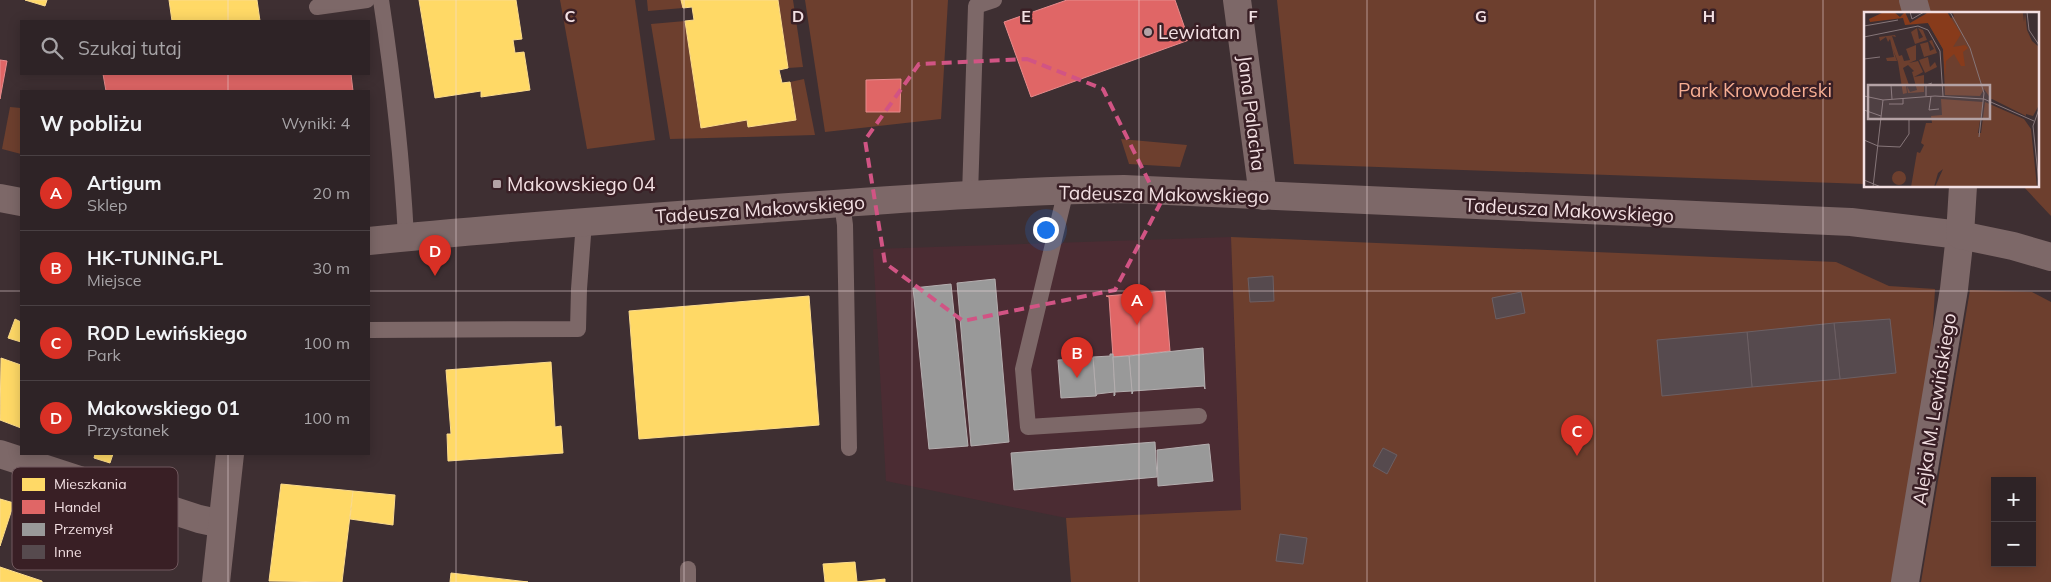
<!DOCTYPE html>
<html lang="pl">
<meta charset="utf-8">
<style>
:root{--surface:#2e2326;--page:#3a2f32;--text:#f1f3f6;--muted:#a7a4a7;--line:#494043;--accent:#d93025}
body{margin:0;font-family:Mulish,sans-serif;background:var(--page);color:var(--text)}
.controls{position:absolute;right:15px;bottom:15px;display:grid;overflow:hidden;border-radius:0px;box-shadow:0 2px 12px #0003}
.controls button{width:45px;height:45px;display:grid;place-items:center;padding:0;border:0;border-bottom:1px solid var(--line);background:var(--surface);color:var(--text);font:25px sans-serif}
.you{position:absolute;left:1045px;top:229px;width:18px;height:18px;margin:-12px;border:4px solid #fff;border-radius:50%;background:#1a73e8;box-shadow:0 0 0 8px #1a73e833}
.badge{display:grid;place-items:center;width:32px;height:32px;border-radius:50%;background:var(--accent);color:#fff;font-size:16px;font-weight:700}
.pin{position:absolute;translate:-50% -41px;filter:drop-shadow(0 1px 2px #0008)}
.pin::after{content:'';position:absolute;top:26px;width:18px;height:15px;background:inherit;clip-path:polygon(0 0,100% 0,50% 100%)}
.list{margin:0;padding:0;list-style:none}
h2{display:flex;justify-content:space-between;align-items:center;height:65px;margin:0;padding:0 20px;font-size:21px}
h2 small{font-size:16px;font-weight:400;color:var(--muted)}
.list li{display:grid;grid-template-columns:32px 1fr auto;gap:15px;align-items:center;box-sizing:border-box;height:75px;padding:0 20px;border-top:1px solid var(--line)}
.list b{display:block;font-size:19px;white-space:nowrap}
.list p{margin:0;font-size:16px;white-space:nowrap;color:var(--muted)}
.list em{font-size:16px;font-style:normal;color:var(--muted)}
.icon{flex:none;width:28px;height:28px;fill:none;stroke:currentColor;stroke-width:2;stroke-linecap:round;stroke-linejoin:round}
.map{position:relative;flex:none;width:2051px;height:582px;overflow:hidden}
.search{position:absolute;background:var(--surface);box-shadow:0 2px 12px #0003;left:20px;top:20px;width:350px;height:55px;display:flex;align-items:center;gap:12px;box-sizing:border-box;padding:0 18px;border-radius:0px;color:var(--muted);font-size:19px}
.panel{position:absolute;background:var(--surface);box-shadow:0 2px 12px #0003;left:20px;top:90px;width:350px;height:365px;border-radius:0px}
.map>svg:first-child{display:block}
.built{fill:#4b2c33}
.green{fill:#6d3f2e;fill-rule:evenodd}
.homes{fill:#ffd966;stroke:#fbdb8c}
.shops{fill:#e06666;stroke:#e68b8c}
.industry{fill:#999;stroke:#b4aeaf}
.building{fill:#564a4e;stroke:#6c5f63}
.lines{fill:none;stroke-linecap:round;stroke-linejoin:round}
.service{stroke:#7d6868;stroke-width:16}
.minor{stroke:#7d6868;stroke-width:28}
.tertiary{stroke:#7d6868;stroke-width:28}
.marked{fill:none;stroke:#d15484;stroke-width:4;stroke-dasharray:10 6;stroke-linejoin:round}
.grid{fill:none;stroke:#f3e0e3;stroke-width:1;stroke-opacity:0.55}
.poi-dot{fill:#b4a2a5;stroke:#391f25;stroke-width:2}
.labels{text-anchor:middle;stroke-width:5;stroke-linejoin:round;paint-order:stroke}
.poi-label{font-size:19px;fill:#f3e0e3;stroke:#391f25;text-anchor:start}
.park-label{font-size:19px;fill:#f6ad92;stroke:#391f25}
.street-label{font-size:19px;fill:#f3e0e3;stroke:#391f25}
.inset-road{fill:none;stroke:#867679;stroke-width:1}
.view{fill:#b4a2a5;fill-opacity:0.15;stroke:#b4a2a5;stroke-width:2.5}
.inset-edge{fill:none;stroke:#f3e0e3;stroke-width:2.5}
.key{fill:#391f25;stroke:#71595e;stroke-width:1}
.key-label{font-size:14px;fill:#f3e0e3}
.grid-label{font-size:16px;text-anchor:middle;font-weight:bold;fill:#f3e0e3;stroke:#391f25;stroke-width:5;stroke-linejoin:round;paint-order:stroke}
</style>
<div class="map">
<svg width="2051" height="582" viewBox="0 0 2051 582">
<rect width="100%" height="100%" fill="#3e2f32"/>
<polygon class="built" points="1231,237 1241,510 1066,518 886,481 873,249"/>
<g class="green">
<polygon points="560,0 635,0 655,140 587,149"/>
<polygon points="647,0 681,0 683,8 648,11"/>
<polygon points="778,0 793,0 803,67 788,68"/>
<polygon points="805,0 948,0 941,119 825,132"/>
<polygon points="1277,0 2051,0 2051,216 2023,186 2037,186 2037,14 1865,14 1865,184 1294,164"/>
<polygon points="685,21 701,127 747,120 748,127 796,120 790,82 804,79 815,135 670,139 651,24"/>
<polygon points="10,107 21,108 21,154 2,149"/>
<polygon points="1121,139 1187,145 1180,167 1129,164"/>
<polygon points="1231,237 1836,262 1889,286 1935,289 1932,343 1894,582 1071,582 1066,518 1241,510"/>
<path d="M1970,290l62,2 19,10v280h-130zM1995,481h37v82h-37z"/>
</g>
<g class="homes">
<polygon points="25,0 47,0 45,6"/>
<polygon points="169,0 257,0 260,21 172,21"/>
<polygon points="419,0 516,0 522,39 513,40 515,53 524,52 530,90 481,97 481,91 435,98"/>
<polygon points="681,0 778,0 788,68 779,70 782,83 790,82 796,120 748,127 747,120 701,128 685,21 694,20 692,7 683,8"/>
<polygon points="809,296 819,425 639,439 629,311"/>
<polygon points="15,319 21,322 21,342 8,338"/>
<polygon points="1,358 21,365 21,428 0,420"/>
<polygon points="551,362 555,427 561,426 563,453 448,461 447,434 451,434 446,370"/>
<polygon points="95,454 113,454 110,463 94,458"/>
<polygon points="281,484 353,491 342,582 269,581"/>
<polygon points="353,491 395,495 393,525 350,519"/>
<polygon points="0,499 14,503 0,546"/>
<polygon points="855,562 857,582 885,579 885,582 825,582 823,564"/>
<polygon points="0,567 42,581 42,582 0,582"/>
<polygon points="451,573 528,582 450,582"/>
</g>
<g class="shops">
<polygon points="1067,0 1175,0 1189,40 1031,97 1004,22"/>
<polygon points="0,60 7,61 0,99"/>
<polygon points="103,74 351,74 353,91 106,91"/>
<polygon points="901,79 900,112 866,112 866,80"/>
<polygon points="1165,291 1170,351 1113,357 1109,297 1106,296"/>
</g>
<g class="industry">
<polygon points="995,279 1009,442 971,446 957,283"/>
<polygon points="951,284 968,446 929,449 913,288"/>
<polygon points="1203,348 1205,389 1204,386 1133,391 1132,394 1129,356"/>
<polygon points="1110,354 1113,354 1115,395 1114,396 1114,392 1097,394 1096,396 1093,357 1110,356"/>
<polygon points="1129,356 1132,391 1115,392 1113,357"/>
<polygon points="1093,358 1096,396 1061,398 1058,360"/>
<polygon points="1155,442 1157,477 1014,490 1011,453"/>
<polygon points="1209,444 1213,481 1158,486 1157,450"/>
</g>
<g class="building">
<polygon points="1273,276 1274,301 1250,302 1248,278"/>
<polygon points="1521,292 1525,313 1496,319 1492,298"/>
<polygon points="1890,319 1896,373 1840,379 1834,323"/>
<polygon points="1834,323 1840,379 1752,387 1747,332"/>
<polygon points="1747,332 1752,387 1662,396 1657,340"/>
<polygon points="1383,448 1397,455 1387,474 1373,466"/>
<polygon points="1280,534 1307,538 1303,564 1276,561"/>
</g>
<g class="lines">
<g class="service">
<path d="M381,0c12,79 21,158 25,237"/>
<polyline points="317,7 367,0"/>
<polyline points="1066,190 1023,369 1028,427 1199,416"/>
<polyline points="970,195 976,6 994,0"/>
<polyline points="842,203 845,225 849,448"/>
<polyline points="369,330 578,329 579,289 584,222"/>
<polyline points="688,569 688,582"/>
</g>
<g class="minor">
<polyline points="1237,0 1263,196"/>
<polyline points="0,198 21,202"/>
<path d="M369,241c126,-13 252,-22 379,-31 125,-9 250,-19 376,-21l727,33 109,13 -6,54 -49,293"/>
<polyline points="0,454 199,519 222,524"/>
<polyline points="216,582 230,454"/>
</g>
<g class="tertiary">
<polyline points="1913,0 1917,14"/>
<polyline points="1963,186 1960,235 2013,246 2051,257"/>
</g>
</g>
<path class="marked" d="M1027,59l76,30 57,115 -45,86 -152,31 -78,-58 -20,-123 54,-76z"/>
<path class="grid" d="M228,0v21M456,0v582M684,0v582M912,0v582M1139,0v582M1367,0v582M1595,0v582M1823,0v582M228,74v17M0,291h21M369,291h1682M228,454v128"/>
<g class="poi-dot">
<circle cx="1148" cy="32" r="5"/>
<rect x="492" y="179" width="10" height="10" rx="2.5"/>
</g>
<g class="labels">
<g class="poi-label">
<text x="1158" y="39">Lewiatan</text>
<text x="507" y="191">Makowskiego 04</text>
</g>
<g class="park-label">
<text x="1755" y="97">Park Krowoderski</text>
</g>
<g class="street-label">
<text transform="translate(1252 113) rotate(83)" y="7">Jana Palacha</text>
<text transform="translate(1164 194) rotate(1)" y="7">Tadeusza Makowskiego</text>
<text transform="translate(760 209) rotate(-4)" y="7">Tadeusza Makowskiego</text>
<text transform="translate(1569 210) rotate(3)" y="7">Tadeusza Makowskiego</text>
<text transform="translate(1934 409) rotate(-81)" y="7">Alejka M. Lewińskiego</text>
</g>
</g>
<g transform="translate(1864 12)">
<rect width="175" height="175" fill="#3e2f32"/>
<path d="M62,0h21l3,7 4,-3 -2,-4h71l1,10 1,-10 2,18 5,11 7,6v58l-6,11 -7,-2v2l-34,-17h3h-4l-7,-10 -4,7 -35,-1 -2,-46 -15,-26h-8l-2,-5 9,-3zM53,16l2,11 4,-2 -5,-9 5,2 4,10 -12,4 -4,-12zM31,23l1,2 -4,-1 7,20 3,-1 2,6 6,-1 -4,-11 10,-4v15l-7,3 9,-2 5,11 -9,5 10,-2v17l-16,1 -1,-7 3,6 7,-2 -5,-18 2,-1 -6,-6 -5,3 6,17 -3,1 1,7 -4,1 -5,-32 -6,-15 5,14h-10l-1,-3 8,-1 -4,-18 -2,3 -2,-5 -6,4 -1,-4zM68,28l5,13 -13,4 -4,-13 8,-2 2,9 4,-2 -5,-8zM64,45l2,10 5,-5 2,5 -12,6 -6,-13zM77,87l42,3 -5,31h3l4,-31 39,17 7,10 6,58h-102l8,-18 -5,4 -4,14h-23l6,-35 3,1 4,-8 -3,-2 5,-20h6l-1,-7 11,-1zM28 166a7 7 0 1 1 14 0a7 7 0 1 1-14 0Z" fill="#6d3f2e"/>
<path d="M20,0h10l6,5 5,-5 5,11 19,-11h18l14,22 -8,13 12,-2 3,3 -5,4 2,14h-4l-7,-12 -8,7 -1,16 -2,-28 -15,-26 -23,2 -2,-7 -33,4 -1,-3z" fill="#883b1b"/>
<path class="inset-road" d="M46,0l2,7 12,-7M86,0l20,36 14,45 -5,44M163,0l2,18 10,15M0,14l34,-6M0,25l54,-11 10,4 12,21 3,45M0,47l16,-2M23,73h4l1,14M0,84l19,4 52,-4 49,3 50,22M62,84v-11l6,-2M67,84l-2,14 10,-1M25,92h14v-6M175,97l-6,17 6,58M0,98l17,6M0,128l14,6 22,1 9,-13v-15M0,168l17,7M9,175l10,-87"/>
<path class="view" d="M4,73h122v34h-122z"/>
<rect width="175" height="175" class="inset-edge"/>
</g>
<rect x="12" y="467" width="166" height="103" rx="8" class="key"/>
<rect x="22" y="478" width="23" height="13" fill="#ffd966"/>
<rect x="22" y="500" width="23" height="14" fill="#e06666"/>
<rect x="22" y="523" width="23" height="13" fill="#999"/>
<rect x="22" y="545" width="23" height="14" fill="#564a4e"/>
<g class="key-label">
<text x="54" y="489">Mieszkania</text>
<text x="54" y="512">Handel</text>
<text x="54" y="534">Przemysł</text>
<text x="54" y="557">Inne</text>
</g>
<g class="grid-label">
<text x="570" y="22">C</text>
<text x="798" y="22">D</text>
<text x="1026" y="22">E</text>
<text x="1253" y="22">F</text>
<text x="1481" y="22">G</text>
<text x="1709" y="22">H</text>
</g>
</svg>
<div class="controls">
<button>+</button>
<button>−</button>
</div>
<div class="you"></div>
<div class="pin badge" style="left:1137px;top:325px">A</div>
<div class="pin badge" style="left:1077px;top:378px">B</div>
<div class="pin badge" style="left:1577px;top:456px">C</div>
<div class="pin badge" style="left:435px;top:276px">D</div>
<div class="search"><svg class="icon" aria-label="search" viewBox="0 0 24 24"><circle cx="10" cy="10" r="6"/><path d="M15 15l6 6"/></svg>Szukaj tutaj</div>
<section class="panel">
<h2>W pobliżu<small>Wyniki: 4</small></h2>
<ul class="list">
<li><span class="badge">A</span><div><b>Artigum</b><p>Sklep</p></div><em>20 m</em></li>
<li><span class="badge">B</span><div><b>HK-TUNING.PL</b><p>Miejsce</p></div><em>30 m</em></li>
<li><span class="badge">C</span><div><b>ROD Lewińskiego</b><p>Park</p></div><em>100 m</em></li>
<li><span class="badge">D</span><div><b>Makowskiego 01</b><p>Przystanek</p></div><em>100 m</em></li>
</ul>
</section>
</div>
